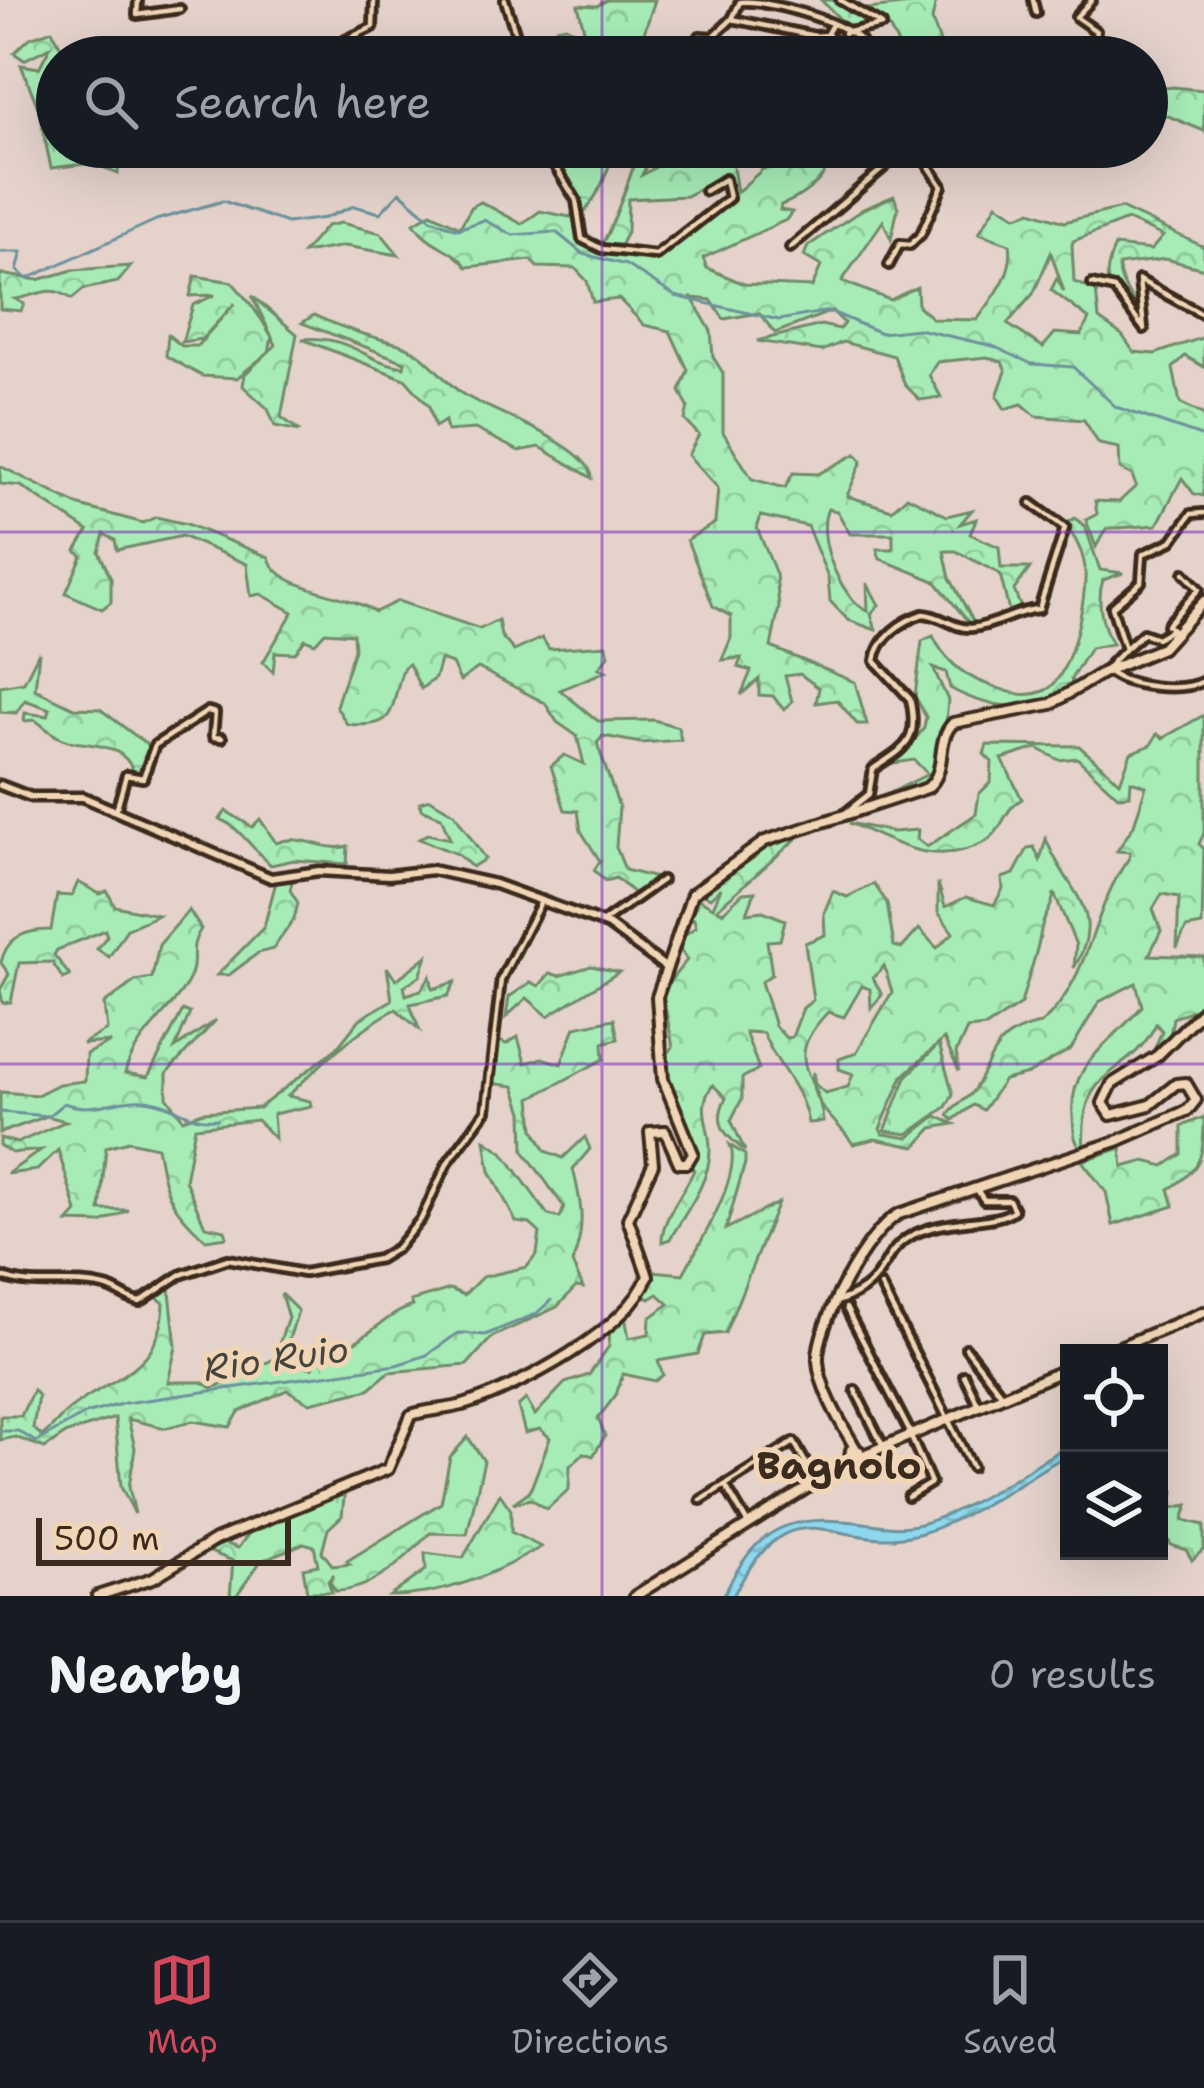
<!DOCTYPE html>
<style>
:root{--surface:#171b24;--page:#20242c;--text:#f1f3f6;--muted:#9ea1a6;--line:#363941;--accent:#d1495b}
body{margin:0;font-family:"Shantell Sans",sans-serif;background:var(--page);color:var(--text)}
.controls{position:absolute;right:36px;bottom:36px;display:grid;overflow:hidden;border-radius:0px;box-shadow:0 12px 48px #0002}
.controls button{width:108px;height:108px;display:grid;place-items:center;padding:0;border:0;border-bottom:3px solid var(--line);background:var(--surface);color:var(--text);font:60px sans-serif}
.scale{position:absolute;left:36px;bottom:30px;width:255px;box-sizing:border-box;padding-left:12px;border:6px solid #3b2a1e;border-top:0;font-size:33px;line-height:42px;white-space:nowrap;color:#3b2a1e;-webkit-text-stroke:9px #f0d6b7;paint-order:stroke}
.list{margin:0;padding:0;list-style:none}
h2{display:flex;justify-content:space-between;align-items:center;height:156px;margin:0;padding:0 48px;font-size:51px}
h2 small{font-size:39px;font-weight:400;color:var(--muted)}
.icon{flex:none;width:66px;height:66px;fill:none;stroke:currentColor;stroke-width:2;stroke-linecap:round;stroke-linejoin:round}
.map{position:relative;flex:none;width:1204px;height:1596px;overflow:hidden}
.search{position:absolute;background:var(--surface);box-shadow:0 12px 48px #0002;left:36px;right:36px;top:36px;height:132px;display:flex;align-items:center;gap:30px;box-sizing:border-box;padding:0 42px;border-radius:66px;color:var(--muted);font-size:45px}
.sheet{height:324px;background:var(--surface)}
nav{display:flex;justify-content:space-around;align-items:center;box-sizing:border-box;height:168px;border-top:3px solid var(--line);background:var(--surface);font-size:33px;color:var(--muted)}
nav a{display:grid;justify-items:center;gap:6px}
nav .on{color:var(--accent)}
.map>svg:first-child{display:block}
.forest{fill:url(#forest-crowns);stroke:#718b6a;stroke-width:3;fill-rule:evenodd}
.water{fill:url(#water-waves);stroke:#6d929b;stroke-width:3}
.lines{fill:none;stroke-linecap:round;stroke-linejoin:round}
.stream{stroke:#6d929b;stroke-width:3}
.minor-casing{stroke:#3b2a1e;stroke-width:14}
.tertiary-casing{stroke:#3b2a1e;stroke-width:15}
.secondary-casing{stroke:#3b2a1e;stroke-width:16}
.minor{stroke:#f0d6b7;stroke-width:4.5}
.tertiary{stroke:#f0d6b7;stroke-width:6}
.secondary{stroke:#f0d6b7;stroke-width:8}
.grid{fill:none;stroke:#7b2cbf;stroke-width:3;stroke-opacity:0.55}
.labels{text-anchor:middle;stroke-width:10;stroke-linejoin:round;paint-order:stroke}
.water-label{font-size:36px;font-style:italic;fill:#47443d;stroke:#f0d6b7}
.quarter-label{font-size:39px;font-weight:bold;fill:#3b2a1e;stroke:#f0d6b7}
</style>
<div class="map">
<svg width="1204" height="1596" viewBox="0 0 1204 1596">
<defs>
<pattern id="forest-crowns" width="20" height="18" patternUnits="userSpaceOnUse" patternTransform="scale(3)"><rect width="20" height="18" fill="#a7ecb7"/><path d="M2 6a3 3 0 1 1 6 0M12 15a3 3 0 1 1 6 0" fill="none" stroke="#91cb9d"/></pattern>
<pattern id="water-waves" width="16" height="10" patternUnits="userSpaceOnUse" patternTransform="scale(3)"><rect width="16" height="10" fill="#8ed8ef"/><path d="M0 5q4-4 8 0t8 0" fill="none" stroke="#7bbacc"/></pattern>
</defs>
<rect width="100%" height="100%" fill="#e4d2cb"/>
<filter id="ink" filterUnits="userSpaceOnUse"><feTurbulence type="fractalNoise" baseFrequency=".00833" numOctaves="2"/><feDisplacementMap in="SourceGraphic" scale="24" xChannelSelector="R" yChannelSelector="G"/><feConvolveMatrix kernelMatrix="1 2 1 2 8 2 1 2 1" color-interpolation-filters="sRGB"/></filter>
<g filter="url(#ink)">
<g class="forest">
<polygon points="607,0 655,0 636,57 562,57 556,28 566,26 586,38 578,5 597,6"/>
<polygon points="821,0 840,0 860,10 936,1 932,20 941,45 985,51 990,57 905,57 887,24 877,30 848,27"/>
<polygon points="52,30 66,57 57,57 57,94 53,89 49,94 57,147 104,147 101,158 119,161 118,174 94,163 51,168 39,110 21,65 39,68 50,47 24,60 14,53 30,38"/>
<polygon points="1173,87 1204,90 1204,131 1166,115 1147,122 1147,90"/>
<path d="M586,147h27c-3,24 -14,46 -29,66l-28,-46 30,-2z"/>
<path d="M638,147l17,1 -13,27 48,-28h53l-11,14 5,31 26,-23 64,-6c0,17 -29,36 -46,42l-1,5 12,2 -6,8 -83,38 4,10 37,16 68,3 9,-21 -17,-10 4,-10 55,-37 31,-13 4,12 -7,31 -8,-18 -41,60 48,19 27,-13 1,19 15,13 44,1c16,-22 38,-47 33,-76l-31,-11 18,-29 20,12 14,-5 33,11 57,-14 83,39v22l-38,-10 -47,6c-2,20 20,38 23,59 -28,-35 -46,-34 -27,-78l36,4 12,-14 -36,-16 -54,21 -1,5 2,36 22,8 3,29 23,16 12,17 21,2 49,-17v30l-19,-11 -12,12 7,35 24,12v81l-10,-2 -12,-16 -25,47 -51,4 -10,18 -10,-27 11,-6 -2,-13 24,1 17,-16 -4,-11 -12,-6 -1,-21 -20,-4 -15,-24 -48,-4 -14,-12 -17,5 -8,-13 9,-25 -4,-9 -15,-5 -50,5 -8,13 12,22 -21,3 -15,-15 -11,-29 -51,-14 -21,9 -65,-10 64,-16 19,4 4,-6 -12,-12 -57,22 -16,-20 -35,6 -13,-19 -19,-2 19,33 2,26 10,16v59l29,47 33,9 8,-15 25,1 38,-20 6,7 -15,35 45,14 15,-14 40,20 25,-6 -12,14 16,-5 -6,15 29,13 2,21h29l-16,22 7,18 -11,7 -10,-41 -44,-23h-12l6,27 25,47 -5,-1 -35,-43 -55,-22 -3,-10h16v-15h-43l-13,-23 -9,-2c-13,27 12,90 40,102l-1,-28 12,22 -8,9 5,16 -28,-10 -18,-19 -2,-24 -21,-51 -46,-10 -4,12 19,46 3,33 -8,40 84,35 12,42h-10l-20,-24 -21,3 3,-15 -19,-14 -15,2 7,25 -8,9 -11,-14 -14,-1v-16l-18,16 10,-24 -13,-4 3,-9 -19,2 9,-22v-22l-18,-10 -26,-66 28,-17 3,-35 -30,-33 11,-20 -14,-15 3,-13 -8,-16 8,-21 -18,-39 -26,-6 -25,-26 -26,3 -6,-21 -12,-13 -38,-1 -6,-7 -64,7c-16,-21 -38,-20 -53,-44l17,-10 29,14 12,-21 9,-4 41,22 18,-13 30,6 8,-13 2,31 20,11c8,-7 38,-87 38,-99zM723,177l6,3v21l-57,37 -16,17 -38,-5 9,-18 1,-33 58,-3zM1051,253l13,39 -7,-14 -6,12 38,29 -8,16 -26,-2 -12,14 -36,-23 26,-30z"/>
<polygon points="341,223 381,233 399,255 345,246 303,253 326,226"/>
<path d="M131,266l-13,16 -34,7 -12,10c-23,-16 -33,-3 -57,0l9,5 -3,7 -21,-2v-35l38,6 35,-10z"/>
<path d="M195,276l37,6c14,16 27,31 40,55l-3,15 -32,26 -35,-2 -36,-20 2,-21 14,11h15l38,-43 -33,36 -20,3 11,-37 22,-10 -25,1z"/>
<polygon points="252,296 297,334 281,417 300,431 275,426 268,409 243,386 245,374 276,345"/>
<path d="M314,315c29,14 55,21 85,29 29,9 42,36 65,51 25,15 127,51 128,83l-52,-31 -21,4 -44,-22 -28,2 -2,-10 -10,6 -6,-21 -24,-27 -103,-40c50,-4 62,23 102,28l1,-5 -103,-39z"/>
<path d="M0,466l80,40 63,17 13,-6 31,7 82,33c7,33 77,35 106,55l23,-11 82,28 18,-9 3,16 13,15 28,-13 7,11 57,-4 3,10 -10,13 7,3 -46,19 38,31 56,-1 24,7 3,13 -40,3 -38,-7 -6,7 22,64 -3,40 9,23 35,9 -24,16 -20,-17 -11,3 -11,-11 6,-9 -19,-30 -3,-20 -13,-1 -14,-44 13,-11 20,9 -7,-28 -20,-14 -12,-19 -67,-35 -18,13 -8,-17 -12,-4 -5,18 -14,11 -12,-25 -5,3c-16,39 -2,63 -57,57l-11,-18 18,-57 -1,-15 -28,-2 -10,11 -10,-4 -10,14 -20,-1 -2,20 -10,-10 30,-50 -32,-18 -10,2 -4,-32 -65,-28 -65,14 -2,-10 -11,-6 -5,18 12,26v24l-9,7 -36,-16 16,-37 -6,-5 12,-20 -67,-45 -21,-2z"/>
<path d="M1075,518l10,8 15,44 23,3 -20,7c-7,21 -1,45 9,64l-22,4 -19,31 3,11c-39,22 -84,21 -124,-2l-4,-16 -13,-4 15,32 -6,64 -14,22 -74,25 74,-37 -14,-14 -27,4 15,-8 22,-28 2,-11 -11,-21 7,-55 11,-5c11,23 28,38 51,47 22,8 39,17 62,7 26,-12 44,-104 38,-128 -3,-15 -10,-25 -19,-38z"/>
<path d="M39,652l-4,37 39,19 26,1 53,40 -9,8v17l-10,-1c-10,-30 -41,-27 -66,-32 -13,-3 -23,-14 -33,-21l-11,1 1,-8 23,3 2,-7 -25,-9 -9,13 -16,-1v-26l24,-4z"/>
<path d="M1204,715v118l-5,11 5,5 -2,76 -16,3 -9,20 2,-51 -17,-3 -9,15 8,22 -12,24 55,2v48l-31,13 -4,23 -19,18 12,-28 -6,-7c-29,59 -78,36 -72,127 -11,-9 -10,-18 -11,-34 -5,-55 39,-73 69,-111l-6,-23 -37,19 -28,47 -43,25 -24,6 -21,30 -10,-5 -20,15 -5,-5c7,-13 20,-14 27,-27 21,-36 20,-55 66,-64 51,-46 50,-115 88,-166l1,-6 -13,-1 17,-26 12,-39 -15,-5 -1,14 -12,1 -41,-38 -18,2 -22,-12 -35,11 20,40c-19,10 -19,33 -37,43 -53,27 -88,0 -136,-19l44,9 25,-2 -1,9 10,8 49,-33 3,-20 12,-12 1,-20 -8,-8 3,-9 92,1 41,36 11,-29 20,-8 6,-11 6,4z"/>
<polygon points="430,799 454,813 485,859 472,867 457,854 419,839 427,834 450,839 441,817 421,809 420,802"/>
<path d="M226,811l26,16 8,-8 16,24c27,-11 47,10 72,3l-1,18 -53,-4 -23,5c-18,-14 -30,-37 -51,-46z"/>
<path d="M804,832l-87,77 6,3 20,-19 12,-1 -8,21 16,-2 22,9 -5,20 -13,1 5,33 -11,8 14,44 11,12 6,-1 11,-29 10,-8 -8,-57 20,-8 -1,-22 9,-22 14,6 27,-13 13,19 7,43 8,2 17,-19 18,19 16,-15 -15,-21v-29l7,24 21,-10 28,8 9,-16 -1,-11 12,-4 14,-26 6,-1 6,13 6,-21c20,53 63,71 28,129l2,-23 -22,-52c-1,15 -11,23 -13,37 -3,23 -14,49 -20,74l-35,23 -19,2 -11,24 3,18 -15,-32 -41,37 -23,53 3,5 25,4 28,-22 18,8 -22,4 -17,19 -40,-8 -22,5c-16,-25 -45,-39 -40,-72l2,12 10,9 23,-6 5,-13 -14,-5v-10l17,-6 36,-61 -8,-26 -11,12 9,17 -11,13 -1,-19 -8,-3 -18,31 -16,-5c-50,51 -7,63 -5,110l-15,1c-6,-37 -32,-57 -45,-90l-18,-1 14,37 -17,9v21l-11,21 14,31c-19,-15 -33,-27 -19,-53l-13,-13c-18,22 -2,42 -3,65 0,32 -25,63 -40,89l-8,3c-1,-23 23,-51 32,-72l-7,-5 10,-11 -32,-83 -1,-12 9,-12 -11,-56 25,-31 -7,-11 4,-14 12,-8 -2,-8 -7,1 7,-23 19,10 8,-19 -11,10 -10,-6 58,-45z"/>
<polygon points="294,874 290,890 298,903 294,919 273,949 258,953 229,975 217,975 264,927 277,878"/>
<path d="M78,882l22,12 7,-3 8,15 43,9 -31,14 -18,28 -12,-8 10,-13 -2,-6 -48,20 -3,5 16,21 -7,3 -11,-17 -33,1 -8,39 -8,1 -3,-13 9,-16 -8,-11c6,-28 27,-33 50,-33l6,-35 15,1z"/>
<path d="M189,910l12,19c-14,22 -3,27 -10,46 -12,31 -56,59 -66,98l23,4 35,-67 7,3 -15,35 41,-28 -49,53v24l16,22 20,-7 56,-4 78,-60 23,-29 32,-19 -5,-33 9,13 31,-24 -7,20 -16,10 2,9 15,-5 9,-14 3,13 22,-7 -7,14 -38,8 9,25 -23,-20c-40,21 -75,55 -108,87l22,5 1,5 -38,8 2,25 -18,-19 -62,7 -10,53 20,46 20,4 2,7 -21,3c-38,-35 -40,-45 -49,-93l-28,-6 -23,6 -6,63h29l-28,13 -33,-1 9,-10 -19,-62 -21,20 -30,4 34,-24 -29,3 -12,-7v-8l17,5 49,-22 -19,-5 -47,17v-41l37,3 22,-11 26,-3 1,-27 25,-12 -29,2 25,-14 -3,-26 31,-23 17,-3 7,-33z"/>
<polygon points="591,966 619,972 548,1016 527,998 506,1017 509,997 531,982 539,986 550,973 559,976"/>
<path d="M614,1019l4,20 -15,4 1,16 -73,39 3,31 12,22 17,7 22,-21 5,12 -17,20c9,36 13,59 -1,94l11,25 -7,-1 -19,20 -65,30 -25,28 -78,7 -20,17 -59,14 -23,-13 -48,22 -9,15 -37,-6 -28,7 -37,-9 7,29 -6,39 6,27 -14,-27 -6,-69 -48,15 -22,15 -30,-11 -15,3v-24h21l12,-26 5,6 -5,32 9,8c10,-7 17,-18 27,-26 40,-34 93,-37 95,-107l-10,-8 15,-13 7,65 -8,35h33l12,6 61,-29 14,-41 -7,-24 17,17 -16,50 30,7 11,-16c36,0 56,-36 90,-46l-2,-5 39,-12 14,6 18,-18 45,-10 10,-13 3,-21 -10,-9 -14,-2 -26,-51 -5,-31 18,12 45,63 12,3 4,-11 -40,-56 -1,-39 -9,-26 -24,-3 8,-43 8,4 12,-7 7,26 17,-5 19,6 14,-37z"/>
<polygon points="939,1044 953,1094 946,1107 908,1134 885,1131 906,1077"/>
<path d="M1204,1117c0,38 -2,52 -35,72l5,17 -61,19 -7,-33 -24,-31 39,-13 2,19 22,-6 19,5 18,-12v-28z"/>
<path d="M730,1145l15,10v8l-19,66 52,-26 -53,130 -20,2 -7,19 -40,7 5,14 -8,6 -32,-7 -7,21 -18,23 7,18 -12,20 -9,-3 -14,13 -1,23 -22,20 -16,-10 -18,4 17,-12 20,-53 -10,-9 -15,4 -7,-27 8,-7 9,16 30,-32 24,-8 20,-29 1,-21 14,-14 5,27 20,-4 1,-16 19,-14 -11,-10 -8,5 -8,-5 11,-23 30,3c15,-27 60,-100 47,-129z"/>
<path d="M468,1437l16,24 -17,73 -37,-1c-25,26 -55,57 -94,58l-6,-9 4,-8 -6,7 4,11h-25l-4,-24 15,-3 -4,-19 -10,-3 -43,18 -25,35h-6l3,-35 -30,-12 15,-8 20,7 17,-23 90,-36 -3,27 -14,13 -6,23 11,14 17,-2 -3,-3 94,-58 9,-46z"/>
<polygon points="1174,1492 1172,1508 1188,1505 1183,1520 1204,1525 1204,1549 1192,1560 1186,1550 1171,1545 1160,1526 1166,1520 1161,1498"/>
<path d="M500,1494l11,16v22l30,15c-47,27 -96,49 -151,49l36,-26 -1,-17 38,5z"/>
</g>
<path class="water" d="M1069,1445v9c-46,25 -97,64 -147,79 -89,25 -125,-58 -189,63h-10c35,-71 64,-82 141,-73 19,3 38,6 56,1 51,-14 103,-53 149,-79z"/>
<g class="lines">
<g class="stream">
<polyline points="0,252 22,252 17,270 27,279 156,220 223,201 287,223 325,218 354,206 380,213 400,192 431,219 458,229 484,220 513,235 556,232 583,254 626,265 675,296 779,320 829,311 881,333 918,329 993,346 1032,364 1073,367 1116,407 1204,437"/>
<path d="M0,1112l48,4 16,-13c32,12 55,-8 87,-2 26,4 38,21 66,18"/>
<polyline points="0,1431 18,1431 36,1442 85,1414 125,1403 396,1365 427,1355 458,1333 485,1335 536,1314 551,1300"/>
</g>
<g class="minor-casing">
<g id="minor">
<polyline points="138,0 137,15 180,9"/>
<polyline points="505,0 523,57"/>
<polyline points="840,0 882,25 844,33"/>
<polyline points="1033,0 1036,13"/>
<polyline points="1092,0 1076,17 1096,31 1092,57"/>
<path d="M732,19l8,-17c27,-2 100,18 120,38 4,5 5,12 9,17"/>
<polyline points="828,34 844,57"/>
<polyline points="336,57 343,41 373,27 374,0"/>
<polyline points="657,57 669,50 690,55 700,36 713,37 732,19 815,36 826,35 832,25"/>
<polyline points="543,147 576,200 582,239 602,249 656,255 729,198 725,179 705,191"/>
<polyline points="790,248 908,147"/>
<polyline points="889,265 900,244 910,245 921,234 942,186 916,147"/>
<polyline points="1092,284 1114,289 1144,329 1139,280 1204,315"/>
<polyline points="1172,629 1167,625 1199,589 1184,573"/>
<polyline points="1127,647 1143,633 1157,638 1171,630"/>
<polyline points="1107,668 1125,649 1112,607 1141,582 1143,554 1172,541 1191,514 1204,513"/>
<path d="M1108,671c18,16 73,22 96,10"/>
<polyline points="116,811 126,775 143,778 155,745 208,711 215,713 213,737 222,738"/>
<path d="M843,815l26,-21 4,-25c31,-21 47,-26 37,-70l-35,-38c3,-24 27,-40 48,-47 19,1 30,15 48,14 25,-2 45,-18 68,-19l26,-81 -34,-25"/>
<polyline points="603,922 662,880"/>
<path d="M0,1276c34,14 69,2 105,11 13,3 22,13 35,15l40,-27 48,-16 76,14 75,-14 18,-11 24,-29 27,-57 38,-51 15,-132 41,-79"/>
<polyline points="881,1286 972,1467"/>
<path d="M839,1301c48,-16 40,-44 67,-62 34,-23 88,-13 108,-29l-5,-10h-25l-6,-9"/>
<polyline points="846,1308 911,1434"/>
<polyline points="966,1348 1002,1395"/>
<polyline points="964,1375 979,1406"/>
<polyline points="855,1390 882,1444"/>
<polyline points="725,1485 748,1524"/>
<polyline points="908,1497 931,1483 911,1437"/>
<polyline points="701,1500 794,1442 814,1478"/>
</g>
</g>
<g class="tertiary-casing">
<polyline id="tertiary" points="0,785 31,797 83,797 271,878 319,871 389,875 432,870 495,884 608,925 665,967"/>
</g>
<g class="secondary-casing">
<g id="secondary">
<polyline points="1105,1353 1204,1312"/>
<path d="M856,1449c-14,-24 -36,-59 -38,-88 -2,-36 49,-130 81,-147l218,-73 71,-31 8,-10 -10,-17 -10,1 -26,21 -39,10 -8,-12 9,-19 45,-28 47,-47"/>
<polygon points="851,1450 859,1451 857,1459 850,1457"/>
<polyline points="859,1457 1069,1368"/>
<path d="M97,1596l56,-18 62,-38 173,-71 23,-54c17,-6 37,-5 55,-11 53,-17 162,-74 182,-128l-20,-57 25,-55 -3,-32 15,-1 14,32h8l6,-10 -30,-74 -6,-82 35,-103 73,-53 162,-53c22,-18 7,-45 26,-65l98,-19 51,-31 60,-25 42,-47"/>
<polyline points="635,1596 853,1459"/>
</g>
</g>
<use href="#minor" class="minor"/>
<use href="#tertiary" class="tertiary"/>
<use href="#secondary" class="secondary"/>
</g>
</g>
<path class="grid" d="M602,0v57M602,147v1449M0,532h1204M0,1064h1204"/>
<g class="labels">
<g class="water-label">
<text transform="translate(276 1358) rotate(-8)" y="13">Rio Ruio</text>
</g>
<g class="quarter-label">
<text x="839" y="1479">Bagnolo</text>
</g>
</g>
</svg>
<div class="controls">
<button><svg class="icon" aria-label="locate" viewBox="0 0 24 24"><circle cx="12" cy="12" r="6"/><path d="M12 2v4M12 18v4M2 12h4M18 12h4"/></svg></button>
<button><svg class="icon" aria-label="layers" viewBox="0 0 24 24"><path d="M12 4l9 5-9 5-9-5zM3 14l9 5 9-5"/></svg></button>
</div>
<div class="scale">500 m</div>
<div class="search"><svg class="icon" aria-label="search" viewBox="0 0 24 24"><circle cx="10" cy="10" r="6"/><path d="M15 15l6 6"/></svg>Search here</div>
</div>
<section class="sheet">
<h2>Nearby<small>0 results</small></h2>
<ul class="list">
</ul>
</section>
<nav>
<a class="on"><svg class="icon" aria-label="map" viewBox="0 0 24 24"><path d="M3 6l6-2 6 2 6-2v14l-6 2-6-2-6 2zM9 4v14M15 6v14"/></svg>Map</a>
<a><svg class="icon" aria-label="directions" viewBox="0 0 24 24"><path d="M12 3l9 9-9 9-9-9zM9 14v-3h6M13 9l2 2-2 2"/></svg>Directions</a>
<a><svg class="icon" aria-label="saved" viewBox="0 0 24 24"><path d="M7 4h10v16l-5-4-5 4z"/></svg>Saved</a>
</nav>
